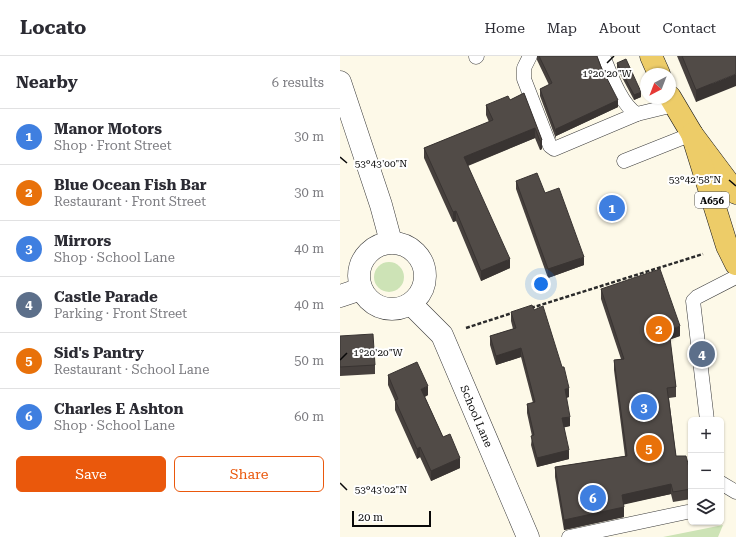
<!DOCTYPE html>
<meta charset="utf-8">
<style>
:root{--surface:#fff;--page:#f7f7f7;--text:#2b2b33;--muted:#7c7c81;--line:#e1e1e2;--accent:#ea580c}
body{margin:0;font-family:"Roboto Serif",serif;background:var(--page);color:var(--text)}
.controls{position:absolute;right:12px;bottom:12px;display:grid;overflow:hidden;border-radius:6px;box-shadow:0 1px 3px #0004}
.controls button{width:36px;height:36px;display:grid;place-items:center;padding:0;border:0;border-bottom:1px solid var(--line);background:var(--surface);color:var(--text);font:20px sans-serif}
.compass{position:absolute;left:300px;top:12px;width:36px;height:36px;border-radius:50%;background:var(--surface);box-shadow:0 1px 3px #0004;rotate:222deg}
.scale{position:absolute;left:12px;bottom:10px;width:79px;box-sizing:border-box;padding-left:4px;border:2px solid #090909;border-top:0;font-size:11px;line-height:14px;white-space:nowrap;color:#090909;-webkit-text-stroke:3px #fff;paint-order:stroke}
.you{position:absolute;left:201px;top:228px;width:14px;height:14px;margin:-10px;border:3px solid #fff;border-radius:50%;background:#1a73e8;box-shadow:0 0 0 6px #1a73e833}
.badge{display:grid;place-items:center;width:26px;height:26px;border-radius:50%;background:var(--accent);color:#fff;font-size:13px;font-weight:700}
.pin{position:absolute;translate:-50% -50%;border:2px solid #fff;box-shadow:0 1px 4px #0006}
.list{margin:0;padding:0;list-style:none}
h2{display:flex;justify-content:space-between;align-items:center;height:52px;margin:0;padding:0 16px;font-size:17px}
h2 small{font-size:13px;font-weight:400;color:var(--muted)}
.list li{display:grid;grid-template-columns:26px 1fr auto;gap:12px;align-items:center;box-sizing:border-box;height:56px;padding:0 16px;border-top:1px solid var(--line)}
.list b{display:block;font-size:15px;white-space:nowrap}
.list p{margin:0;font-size:13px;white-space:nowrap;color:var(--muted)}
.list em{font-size:13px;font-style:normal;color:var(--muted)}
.actions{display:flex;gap:8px;padding:12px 16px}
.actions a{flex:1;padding:9px 0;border:1px solid var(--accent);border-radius:6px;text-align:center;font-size:14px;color:var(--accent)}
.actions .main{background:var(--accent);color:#fff}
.icon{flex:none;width:22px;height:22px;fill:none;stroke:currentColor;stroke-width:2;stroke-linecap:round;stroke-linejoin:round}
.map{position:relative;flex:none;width:396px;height:481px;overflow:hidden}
header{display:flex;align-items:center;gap:24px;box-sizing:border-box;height:56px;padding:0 20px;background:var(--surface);border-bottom:1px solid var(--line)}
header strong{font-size:19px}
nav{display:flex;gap:22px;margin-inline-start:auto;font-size:14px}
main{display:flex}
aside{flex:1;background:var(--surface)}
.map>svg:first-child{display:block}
.green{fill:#cde3b6}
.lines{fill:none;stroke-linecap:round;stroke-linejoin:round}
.lane-casing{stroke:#3c3c3c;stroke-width:15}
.street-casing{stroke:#3c3c3c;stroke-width:23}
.primary-casing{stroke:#1a1a1a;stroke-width:23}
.path{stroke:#2b2b2b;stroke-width:2.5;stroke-dasharray:4 2;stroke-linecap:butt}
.lane{stroke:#fff;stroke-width:14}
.street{stroke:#fff;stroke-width:22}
.primary{stroke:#edcc68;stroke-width:22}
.wall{fill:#46403d}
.shaded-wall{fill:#393432}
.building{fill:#514b47;stroke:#393432}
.ticks{fill:none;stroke:#090909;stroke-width:1.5}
.labels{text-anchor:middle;stroke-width:4;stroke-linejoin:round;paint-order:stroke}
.shield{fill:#fff;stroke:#535353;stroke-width:1}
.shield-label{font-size:10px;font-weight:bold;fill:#090909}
.street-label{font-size:11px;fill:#090909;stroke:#fff}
.ticks-label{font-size:10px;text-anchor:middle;fill:#090909;stroke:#fff;stroke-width:4;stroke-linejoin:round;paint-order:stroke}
</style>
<header>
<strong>Locato</strong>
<nav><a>Home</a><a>Map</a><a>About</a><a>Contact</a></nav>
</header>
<main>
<aside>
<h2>Nearby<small>6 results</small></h2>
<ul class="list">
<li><span class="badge" style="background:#3f7fe0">1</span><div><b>Manor Motors</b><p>Shop · Front Street</p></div><em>30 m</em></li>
<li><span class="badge" style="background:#e8710a">2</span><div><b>Blue Ocean Fish Bar</b><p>Restaurant · Front Street</p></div><em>30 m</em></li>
<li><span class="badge" style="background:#3f7fe0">3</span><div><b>Mirrors</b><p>Shop · School Lane</p></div><em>40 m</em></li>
<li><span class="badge" style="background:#5c6f8a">4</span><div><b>Castle Parade</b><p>Parking · Front Street</p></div><em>40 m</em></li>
<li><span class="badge" style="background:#e8710a">5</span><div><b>Sid's Pantry</b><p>Restaurant · School Lane</p></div><em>50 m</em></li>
<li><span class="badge" style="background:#3f7fe0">6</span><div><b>Charles E Ashton</b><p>Shop · School Lane</p></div><em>60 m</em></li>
</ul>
<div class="actions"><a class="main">Save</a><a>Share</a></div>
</aside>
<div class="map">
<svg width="396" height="481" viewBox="0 0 396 481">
<rect width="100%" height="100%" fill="#fdf9e8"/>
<g class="green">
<circle cx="49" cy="221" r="15"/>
<polygon points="383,469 378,481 323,481"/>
</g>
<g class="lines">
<g class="lane-casing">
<g id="lane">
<polyline points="190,0 184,12 184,23 210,90 214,93 297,58"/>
<path d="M263,0c7,17 18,49 34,58l37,-9"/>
<polyline points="136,1 137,0"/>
<polyline points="284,105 352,78"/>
<polyline points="367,364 353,245 357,241 396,221"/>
<polyline points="381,427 396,436"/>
<polyline points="229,481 347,456"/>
</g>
</g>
<g class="street-casing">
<g id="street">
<polyline points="0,26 41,149 51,186"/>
<circle cx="52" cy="220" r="33"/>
<polyline points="0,240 21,233"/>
<path id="s1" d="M71,248l31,31 86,202"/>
</g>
</g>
<g class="primary-casing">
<g id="primary">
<polyline points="311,0 319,18"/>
<polyline points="330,41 352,78 396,137"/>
<polyline points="352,78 387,190 396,208"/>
</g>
</g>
<g class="path">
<polyline points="191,252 363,198"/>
<polyline points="126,272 172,257"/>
</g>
<use href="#lane" class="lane"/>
<use href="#street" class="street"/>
<use href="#primary" class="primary"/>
</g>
<g class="wall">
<polygon points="197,0 257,0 278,51 216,80 216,83 200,40 200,33 209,29 197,4"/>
<polygon points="337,0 396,0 356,46"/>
<polygon points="277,7 301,41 294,44 293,42 277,12"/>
<polygon points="184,37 202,84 202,93 200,94 195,82 128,110 170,212 141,225 116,165 113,166 84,102 84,92 149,66 146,59 146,49 170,44"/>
<polygon points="176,125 244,209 208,222 176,133"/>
<polygon points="261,233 340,280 330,283 336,331 336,341 329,342 336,400 351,419 351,443 333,446 331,438 283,448 284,461 224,474 215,421 215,411 285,400 274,314 274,304 281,303 261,243"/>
<polygon points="171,256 229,341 226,342 230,370 224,371 229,403 197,411 191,389 192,380 187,357 187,348 193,347 181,301 156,309 150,289 150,280 173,273 171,265"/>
<polygon points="0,280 35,309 35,318 0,320"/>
<polygon points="48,319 88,339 85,341 103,381 120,412 91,425 80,401 77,403 55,354 55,345 48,329"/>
</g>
<g class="shaded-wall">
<polygon points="396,18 396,30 356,46 356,34"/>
<polygon points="301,36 301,41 294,44 294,39"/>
<polygon points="278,44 278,51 216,80 216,73"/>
<polygon points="195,72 195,82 124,111 124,101"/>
<polygon points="202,84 202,93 200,94 200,85"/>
<polygon points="116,155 116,165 113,166 113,156"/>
<polygon points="244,201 244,209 208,222 208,213"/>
<polygon points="170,203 170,212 141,225 141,215"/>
<polygon points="340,270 340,280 329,284 329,274"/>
<polygon points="181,292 181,301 156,309 156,300"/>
<polygon points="88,330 88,339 81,342 81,333"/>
<polygon points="229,332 229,341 225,342 225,333"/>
<polygon points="230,361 230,370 222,372 222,362"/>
<polygon points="80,391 80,401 77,403 77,393"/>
<polygon points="229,394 229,403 197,411 197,402"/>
<polygon points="120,402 120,412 91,425 91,415"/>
<polygon points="331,428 331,438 282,449 282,439"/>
<polygon points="284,451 284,461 224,474 224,464"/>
</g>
<g class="building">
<polygon points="199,0 257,0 261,11 278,44 216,73 216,76 200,33 212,27"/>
<polygon points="342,0 396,0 396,18 356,34"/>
<polygon points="286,3 301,36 294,39 293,37 277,7"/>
<polygon points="184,37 202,84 200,85 195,72 124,101 170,203 141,215 116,155 113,156 84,92 153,64 146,49 168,40 170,44"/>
<polygon points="197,117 205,137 219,132 244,201 208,213 176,125"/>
<polygon points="320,213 340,270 329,274 336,331 327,332 336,400 346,400 351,419 351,433 333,436 331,428 282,439 284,451 224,464 215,411 287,400 274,304 284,303 261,233"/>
<polygon points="192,249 194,254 203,250 222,311 224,311 229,332 225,333 230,361 222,362 229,394 197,402 191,380 194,379 187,348 195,346 181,292 156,300 150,280 176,272 171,256"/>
<polygon points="33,278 35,309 0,311 0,280"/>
<polygon points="77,306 88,330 81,333 103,381 110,378 120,402 91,415 80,391 77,393 55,344 58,343 48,319"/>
</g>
<path class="ticks" d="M267,7l7,-7M0,101l7,6M389,124l7,6M0,304l7,-7M0,427l7,7"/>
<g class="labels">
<rect class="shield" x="355" y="136" width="34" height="16" rx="3"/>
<g class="shield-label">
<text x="372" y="148">A656</text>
</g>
<g class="street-label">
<text dy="4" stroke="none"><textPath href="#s1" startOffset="132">School Lane</textPath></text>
</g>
</g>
<g class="ticks-label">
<text x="267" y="21">1°20'20"W</text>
<text x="41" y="111">53°43'00"N</text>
<text x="355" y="127">53°42'58"N</text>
<text x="38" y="300">1°20'20"W</text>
<text x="41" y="437">53°43'02"N</text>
</g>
</svg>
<div class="controls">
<button>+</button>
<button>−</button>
<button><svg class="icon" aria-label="layers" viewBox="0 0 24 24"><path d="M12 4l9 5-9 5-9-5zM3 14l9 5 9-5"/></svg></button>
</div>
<svg class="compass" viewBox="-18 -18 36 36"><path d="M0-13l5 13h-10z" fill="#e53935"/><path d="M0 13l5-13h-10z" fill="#7c7c81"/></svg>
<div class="scale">20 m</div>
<div class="you"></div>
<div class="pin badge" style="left:272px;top:152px;background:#3f7fe0">1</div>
<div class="pin badge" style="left:319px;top:273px;background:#e8710a">2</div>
<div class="pin badge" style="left:304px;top:351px;background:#3f7fe0">3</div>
<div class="pin badge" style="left:362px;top:298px;background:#5c6f8a">4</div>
<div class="pin badge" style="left:309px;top:392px;background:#e8710a">5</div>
<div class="pin badge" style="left:253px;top:442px;background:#3f7fe0">6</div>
</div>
</main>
